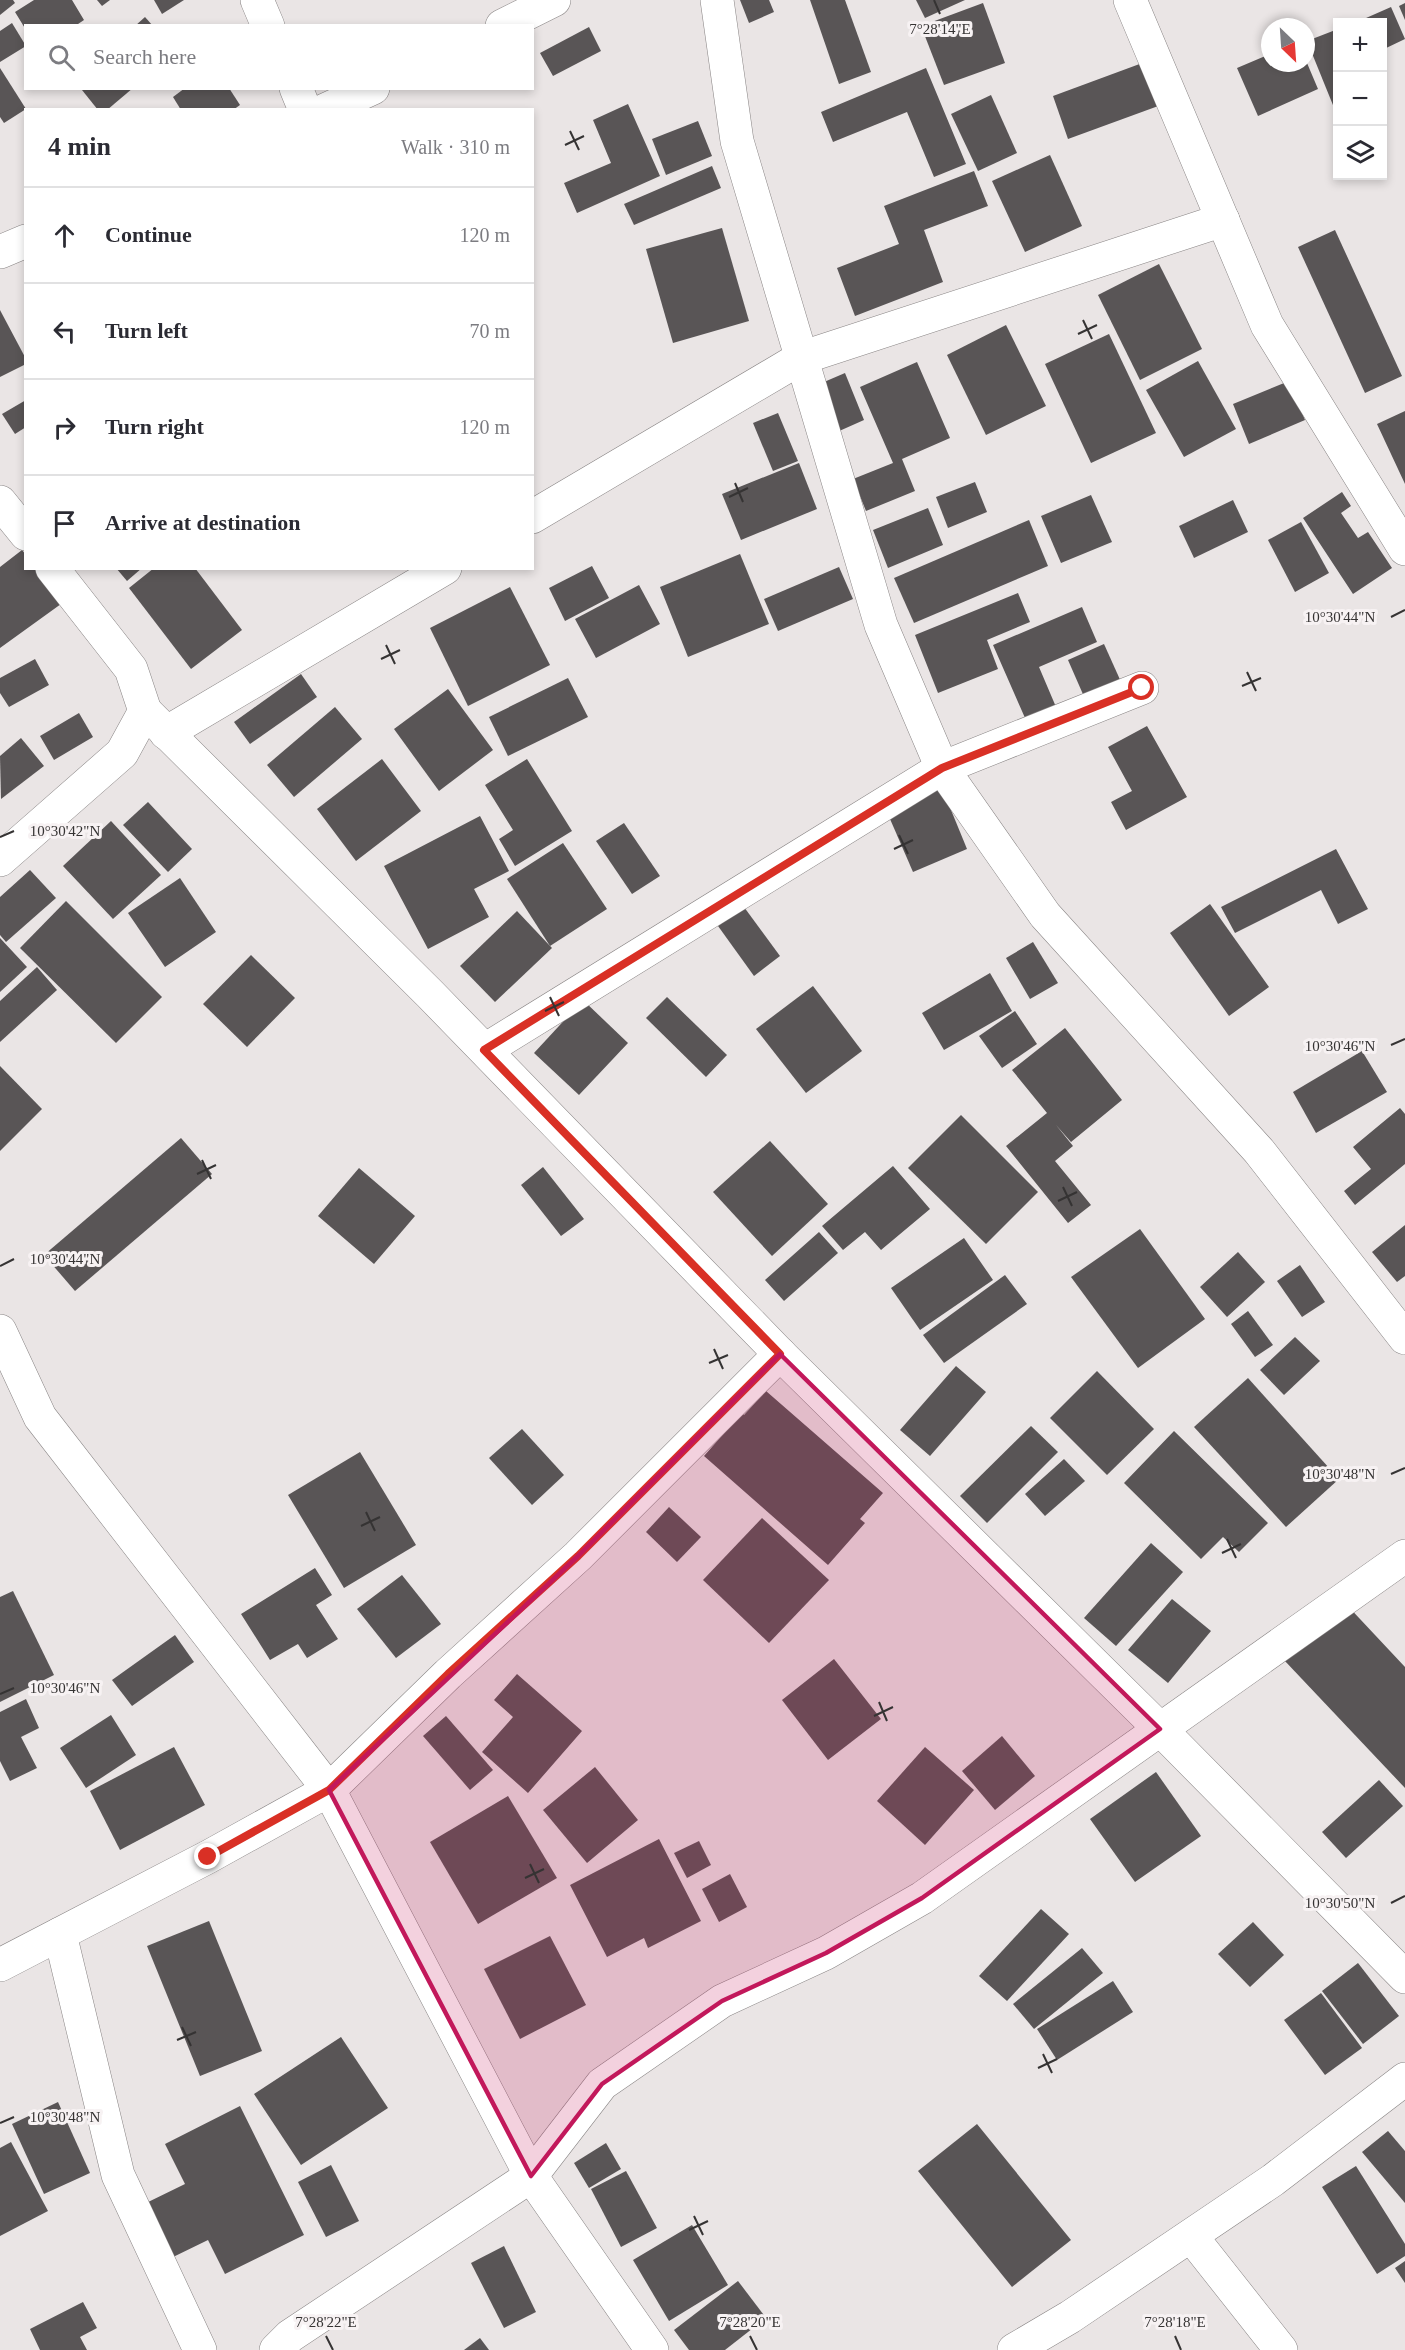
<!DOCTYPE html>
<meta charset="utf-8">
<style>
:root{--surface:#fff;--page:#f2f2f3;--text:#2b2b33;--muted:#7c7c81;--line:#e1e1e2}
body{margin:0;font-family:"Times New Roman",serif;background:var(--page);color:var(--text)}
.controls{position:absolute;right:18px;top:18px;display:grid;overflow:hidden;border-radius:0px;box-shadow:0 3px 9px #0003}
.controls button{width:54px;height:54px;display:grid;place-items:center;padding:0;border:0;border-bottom:2px solid var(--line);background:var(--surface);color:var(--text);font:30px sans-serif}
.compass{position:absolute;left:1261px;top:18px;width:54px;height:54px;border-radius:50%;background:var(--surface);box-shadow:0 3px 9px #0003;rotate:155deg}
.stop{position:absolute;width:18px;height:18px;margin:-14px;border:4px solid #d93025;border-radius:50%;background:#fff}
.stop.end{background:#d93025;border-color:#fff;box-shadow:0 2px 6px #0008}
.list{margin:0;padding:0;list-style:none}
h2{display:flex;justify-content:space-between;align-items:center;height:78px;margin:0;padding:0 24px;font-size:26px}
h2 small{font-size:20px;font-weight:400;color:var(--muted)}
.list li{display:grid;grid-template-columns:39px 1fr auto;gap:18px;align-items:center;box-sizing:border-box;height:96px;padding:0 24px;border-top:2px solid var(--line)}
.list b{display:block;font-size:22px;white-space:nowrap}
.list em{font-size:20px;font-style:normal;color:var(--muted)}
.icon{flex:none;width:33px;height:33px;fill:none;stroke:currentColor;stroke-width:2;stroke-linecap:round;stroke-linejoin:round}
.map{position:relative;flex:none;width:1405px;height:2350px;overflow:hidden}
.search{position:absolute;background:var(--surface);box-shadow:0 3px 9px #0003;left:24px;top:24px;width:510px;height:66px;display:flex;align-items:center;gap:15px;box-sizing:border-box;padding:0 21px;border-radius:0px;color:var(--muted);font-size:22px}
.panel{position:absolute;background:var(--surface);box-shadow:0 3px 9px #0003;left:24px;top:108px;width:510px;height:462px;border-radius:0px}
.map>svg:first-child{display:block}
.building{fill:#595556}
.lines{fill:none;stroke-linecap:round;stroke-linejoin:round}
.street-casing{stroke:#898585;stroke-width:34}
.street{stroke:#fff;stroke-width:33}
.route{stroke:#d93025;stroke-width:8}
.marked{fill:#c2185b;fill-opacity:0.2;stroke:#c2185b;stroke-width:4.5;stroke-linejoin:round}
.ticks{fill:none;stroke:#353333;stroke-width:2}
.ticks-label{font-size:15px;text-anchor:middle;fill:#353333;stroke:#f7f2f3;stroke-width:6;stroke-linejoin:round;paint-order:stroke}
</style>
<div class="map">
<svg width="1405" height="2350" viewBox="0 0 1405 2350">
<rect width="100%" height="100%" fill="#eae5e5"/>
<g class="building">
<polygon points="0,0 13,0 15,3 0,15"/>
<polygon points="34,0 72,0 84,20 75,26 26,26 26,30 15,12"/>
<polygon points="97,0 110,0 102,6"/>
<polygon points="154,0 184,0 162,14"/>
<polygon points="740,0 769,0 774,12 749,23"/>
<polygon points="810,0 845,0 871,72 839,84"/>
<polygon points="916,0 965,0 925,18"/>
<polygon points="983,3 1005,63 944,85 921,26"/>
<polygon points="1405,3 1405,20 1399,6"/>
<polygon points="1391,7 1405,39 1382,50 1382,22 1357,22"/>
<polygon points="145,17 153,26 135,26"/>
<polygon points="12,23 26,46 0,62 0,31"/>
<polygon points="589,27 601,51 553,76 540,53"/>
<polygon points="1338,29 1338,115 1337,115 1307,41"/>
<polygon points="1270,54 1270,63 1307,63 1318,89 1258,116 1237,68"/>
<polygon points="1145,62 1161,105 1068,139 1053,96"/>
<polygon points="0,68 26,109 4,123 0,117"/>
<polygon points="926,68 966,164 934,177 907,112 833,142 821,112"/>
<polygon points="84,88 133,88 107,110 98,110 82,90"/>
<polygon points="185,88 229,88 240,105 233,110 181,110 173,97"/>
<polygon points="991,95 1017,153 978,171 951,114"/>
<polygon points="628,104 660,176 577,213 564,183 611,163 593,120"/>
<polygon points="698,121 712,156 666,175 652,139"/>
<polygon points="1050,155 1082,226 1025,252 992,181"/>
<polygon points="712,166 721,188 634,225 624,204"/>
<polygon points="974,171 988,206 924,230 943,282 855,316 837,268 899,244 884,206"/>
<polygon points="722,228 749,321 673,343 646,249"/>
<polygon points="1335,230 1402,376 1365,393 1298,247"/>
<polygon points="1159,264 1202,349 1140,380 1098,295"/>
<polygon points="0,310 26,359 26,364 0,377"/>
<polygon points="1006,325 1046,406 986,435 947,355"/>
<polygon points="1109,334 1156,433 1091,463 1045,364"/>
<polygon points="1198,361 1236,429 1184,457 1146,390"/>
<polygon points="917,362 950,438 902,459 915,491 866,511 853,479 893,463 860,387"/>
<polygon points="845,373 864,420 837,432 817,385"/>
<polygon points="1289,381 1305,420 1249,444 1233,404"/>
<polygon points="26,400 26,427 15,434 2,414"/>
<polygon points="1405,411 1405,484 1377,424"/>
<polygon points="778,413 798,461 773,471 753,423"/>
<polygon points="799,463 817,509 741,540 722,494"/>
<polygon points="975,482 987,512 948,528 936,497"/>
<polygon points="1342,492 1351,506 1341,513 1358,538 1368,532 1392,568 1353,594 1303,518"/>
<polygon points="1091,495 1112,542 1061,563 1041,516"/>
<polygon points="1233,500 1248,532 1194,558 1179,526"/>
<polygon points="928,508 943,545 888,568 873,530"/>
<polygon points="1029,520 1048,566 914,623 894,578"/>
<polygon points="1301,522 1329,573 1295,592 1268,540"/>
<polygon points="22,550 26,555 26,568 36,568 61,604 0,648 0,567"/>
<polygon points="740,554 769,624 688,657 660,587"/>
<polygon points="592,566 609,598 565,621 549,588"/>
<polygon points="839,567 853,599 778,631 764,599"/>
<polygon points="116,568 142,568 127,581"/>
<polygon points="154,568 195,568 242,630 191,669 129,588"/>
<polygon points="639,585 660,624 596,658 575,619"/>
<polygon points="510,587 550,665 468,706 430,628"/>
<polygon points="1018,593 1030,622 987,640 998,669 938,693 915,635"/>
<polygon points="1082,607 1097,642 1039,667 1059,714 1029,727 993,645"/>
<polygon points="1104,644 1126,693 1089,708 1068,660"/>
<polygon points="35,659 49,685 9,707 0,693 0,678"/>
<polygon points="301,674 317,697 250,744 234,722"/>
<polygon points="568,678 588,717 508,756 489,717"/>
<polygon points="448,689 493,750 439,791 394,729"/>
<polygon points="335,707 362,739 294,797 267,765"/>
<polygon points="79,713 93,737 54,760 40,736"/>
<polygon points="1147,726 1187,797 1126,830 1111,802 1132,791 1108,747"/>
<polygon points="21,738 44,766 1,799 0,756"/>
<polygon points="382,759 421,811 356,861 317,809"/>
<polygon points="527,759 572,831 515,866 499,839 513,830 485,785"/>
<polygon points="942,788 967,849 913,872 887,812"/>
<polygon points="148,802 192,849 168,872 123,825"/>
<polygon points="480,816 509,871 474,889 489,917 428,949 384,866"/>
<polygon points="111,821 161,875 113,919 63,866"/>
<polygon points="624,823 660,876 632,894 596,841"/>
<polygon points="563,843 607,909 550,946 507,879"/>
<polygon points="1336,849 1368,909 1338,924 1321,890 1235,933 1221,907"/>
<polygon points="30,870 56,898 6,942 0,935 0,897"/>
<polygon points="180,878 216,932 165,967 128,913"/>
<polygon points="66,901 162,997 116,1043 20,948"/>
<polygon points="1210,904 1269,987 1229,1016 1170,933"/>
<polygon points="744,907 780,956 754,976 718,926"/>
<polygon points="517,911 552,948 495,1002 460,966"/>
<polygon points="0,938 27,967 0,992"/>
<polygon points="1033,942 1058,983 1030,999 1006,958"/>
<polygon points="251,955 295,998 247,1047 203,1004"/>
<polygon points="37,967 57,990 0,1042 0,1001"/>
<polygon points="990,973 1012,1011 944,1050 922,1013"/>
<polygon points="813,986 862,1051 806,1093 756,1029"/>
<polygon points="667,997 727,1055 706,1077 646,1018"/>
<polygon points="583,1000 628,1043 579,1095 534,1053"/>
<polygon points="1015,1011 1037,1044 1002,1068 979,1036"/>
<polygon points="1065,1028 1122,1100 1071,1142 1056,1125 1073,1146 1055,1161 1091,1205 1068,1223 1006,1146 1047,1113 1012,1070"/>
<polygon points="1362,1051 1387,1092 1316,1133 1293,1092"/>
<polygon points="0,1066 42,1109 0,1151"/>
<polygon points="1400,1108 1405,1114 1405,1164 1355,1205 1344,1191 1371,1169 1353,1147"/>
<polygon points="961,1115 1038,1192 986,1244 908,1168"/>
<polygon points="181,1138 212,1174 75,1291 44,1255"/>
<polygon points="770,1141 828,1204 772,1256 713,1192"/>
<polygon points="893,1166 930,1209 881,1250 865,1232 843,1250 822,1226"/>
<polygon points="543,1167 584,1219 561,1236 521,1185"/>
<polygon points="359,1168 415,1216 374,1264 318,1216"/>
<polygon points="1405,1225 1405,1276 1397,1282 1372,1252"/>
<polygon points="1140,1229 1205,1319 1138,1368 1071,1277"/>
<polygon points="819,1232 838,1253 784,1301 765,1280"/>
<polygon points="964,1238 993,1280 920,1330 891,1288"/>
<polygon points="1238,1252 1265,1282 1227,1317 1200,1287"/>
<polygon points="1300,1265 1325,1302 1302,1317 1277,1281"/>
<polygon points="1005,1275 1027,1304 944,1363 923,1335"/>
<polygon points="1248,1311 1273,1345 1255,1357 1231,1324"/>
<polygon points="1295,1337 1320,1361 1284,1395 1260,1370"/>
<polygon points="956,1366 986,1392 930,1456 900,1430"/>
<polygon points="1097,1371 1154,1429 1107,1475 1050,1418"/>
<polygon points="1248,1378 1339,1479 1286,1527 1194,1427"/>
<polygon points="766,1391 883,1493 860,1519 865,1523 828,1565 704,1456 742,1413 744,1415"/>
<polygon points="1031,1426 1058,1452 987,1523 960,1496"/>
<polygon points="522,1429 564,1475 532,1505 489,1458"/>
<polygon points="1174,1431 1268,1523 1239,1552 1223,1537 1201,1559 1124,1483"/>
<polygon points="360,1452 416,1545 344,1588 288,1495"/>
<polygon points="1064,1459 1085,1481 1045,1516 1025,1494"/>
<polygon points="669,1507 701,1537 677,1562 646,1532"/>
<polygon points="762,1518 829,1580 769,1643 703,1580"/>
<polygon points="1151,1543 1183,1572 1116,1646 1084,1618"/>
<polygon points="315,1568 332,1595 316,1605 338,1639 307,1658 298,1644 270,1660 241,1614"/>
<polygon points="402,1575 441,1624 396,1658 357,1609"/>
<polygon points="13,1591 54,1675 0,1702 0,1597"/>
<polygon points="1172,1599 1211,1631 1168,1683 1128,1650"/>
<polygon points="1345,1603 1405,1667 1405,1788 1284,1660"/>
<polygon points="175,1635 194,1662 132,1706 112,1680"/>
<polygon points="834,1659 881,1719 828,1760 782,1700"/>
<polygon points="517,1674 582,1731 528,1793 482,1752 513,1717 494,1700"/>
<polygon points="26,1699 39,1728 21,1737 37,1768 10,1781 0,1761 0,1712"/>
<polygon points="111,1715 136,1755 86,1788 60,1748"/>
<polygon points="446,1716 493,1770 470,1790 423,1736"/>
<polygon points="1002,1736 1035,1776 995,1810 962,1771"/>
<polygon points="174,1747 205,1805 120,1850 90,1791"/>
<polygon points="925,1747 974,1790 925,1845 877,1801"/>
<polygon points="595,1767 638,1820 587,1863 543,1810"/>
<polygon points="1156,1772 1201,1836 1135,1882 1090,1819"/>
<polygon points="1379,1780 1403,1806 1346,1858 1322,1832"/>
<polygon points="508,1796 557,1878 478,1924 430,1842"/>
<polygon points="659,1839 701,1921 648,1948 644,1938 607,1957 570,1885"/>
<polygon points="699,1841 711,1865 687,1878 674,1853"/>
<polygon points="730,1874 747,1907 719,1922 702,1889"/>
<polygon points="1041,1909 1069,1934 1007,2001 979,1976"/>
<polygon points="209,1921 262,2051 200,2076 147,1946"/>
<polygon points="1253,1922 1284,1955 1250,1987 1218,1954"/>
<polygon points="550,1936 586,2005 520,2039 484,1969"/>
<polygon points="1082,1948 1103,1973 1034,2029 1013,2004"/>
<polygon points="1358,1963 1399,2016 1363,2044 1322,1991"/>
<polygon points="1113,1981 1133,2012 1057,2060 1037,2029"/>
<polygon points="1321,1993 1362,2048 1325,2075 1284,2020"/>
<polygon points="341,2037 388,2108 301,2165 254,2094"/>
<polygon points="58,2102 90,2173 44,2194 12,2124"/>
<polygon points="240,2106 304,2235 225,2274 208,2240 169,2259 142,2205 185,2184 165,2144"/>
<polygon points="977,2124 1071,2240 1012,2287 918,2171"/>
<polygon points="1388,2131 1405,2151 1405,2203 1362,2152"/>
<polygon points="11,2142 48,2211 0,2236 0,2148"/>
<polygon points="606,2143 621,2169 589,2188 574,2163"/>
<polygon points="331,2165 359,2221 326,2237 298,2182"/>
<polygon points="1356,2166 1405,2244 1405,2256 1377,2274 1322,2187"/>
<polygon points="626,2171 657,2228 621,2247 591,2189"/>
<polygon points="692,2225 728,2285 669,2321 633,2260"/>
<polygon points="504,2246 536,2312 504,2328 471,2263"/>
<polygon points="1405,2261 1405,2283 1395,2268"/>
<polygon points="738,2281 766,2318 725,2350 689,2350 674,2330"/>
<polygon points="83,2302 97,2328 80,2337 87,2350 40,2350 30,2329"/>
<polygon points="480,2338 489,2350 464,2350"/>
</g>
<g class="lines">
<g class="street-casing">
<g id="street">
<polyline points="257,0 268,26"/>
<polyline points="717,0 737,141 881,625 942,768 1045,915 1259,1151 1405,1338"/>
<polyline points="1130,0 1267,325 1405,549"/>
<polyline points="502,26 554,0"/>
<polyline points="296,88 305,110"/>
<polyline points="325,110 373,88"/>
<polyline points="0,252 26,241"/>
<polyline points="0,502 26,534"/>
<polyline points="532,517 801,358 1223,220"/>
<polyline points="145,711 430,994 780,1354 1160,1729 1405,1977"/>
<polyline points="166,733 445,568"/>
<polyline points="0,860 122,753 145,711 131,669 52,568"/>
<polyline points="485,1050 942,768 1142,688"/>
<polyline points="0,1331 40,1417 329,1790 531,2176 652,2350"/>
<polyline points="60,1934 118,2175 200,2350"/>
<polyline points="0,1965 208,1857 329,1790 448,1674 578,1556 780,1354"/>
<polyline points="1191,2236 1281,2350"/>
<polyline points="276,2350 290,2336 531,2176 602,2084 722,2001 826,1953 922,1898 1405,1556"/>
<polyline points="1014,2350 1070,2317 1273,2180 1405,2079"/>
</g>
</g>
<use href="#street" class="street"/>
</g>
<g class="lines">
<polyline class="route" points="208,1857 329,1790 448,1674 578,1556 780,1354 484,1050 942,768 1142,688"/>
</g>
<path class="marked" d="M780,1354l380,375 -238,169 -96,55 -104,48 -120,83 -71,92 -202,-386 249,-234z"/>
<path class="ticks" d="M934,0l6,14M570,131l9,19M565,145l19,-9M1083,320l9,19M1078,334l19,-9M735,483l8,19M729,497l19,-9M1391,617l14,-7M386,645l9,19M381,659l19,-9M1247,672l9,19M1242,686l19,-8M899,835l9,19M0,837l14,-6M894,849l19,-9M550,997l9,19M545,1011l19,-9M1391,1045l14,-6M202,1160l9,19M197,1174l19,-9M1063,1187l9,19M1058,1201l19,-9M0,1266l14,-7M714,1349l9,20M709,1363l19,-8M1391,1474l14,-6M366,1512l9,19M361,1526l19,-9M1227,1539l9,19M1222,1553l19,-9M0,1694l14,-6M879,1702l8,19M874,1716l19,-9M530,1864l9,19M525,1878l19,-9M1391,1903l14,-7M182,2027l9,19M177,2040l19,-8M1043,2054l9,19M1038,2068l19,-9M0,2123l14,-6M694,2216l9,19M689,2230l19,-9M326,2336l7,14M750,2336l7,14M1175,2336l6,14"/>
<g class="ticks-label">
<text x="940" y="34">7°28'14"E</text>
<text x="1340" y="622">10°30'44"N</text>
<text x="65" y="836">10°30'42"N</text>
<text x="1340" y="1051">10°30'46"N</text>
<text x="65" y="1264">10°30'44"N</text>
<text x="1340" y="1479">10°30'48"N</text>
<text x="65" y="1693">10°30'46"N</text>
<text x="1340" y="1908">10°30'50"N</text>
<text x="65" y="2122">10°30'48"N</text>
<text x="326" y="2327">7°28'22"E</text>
<text x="750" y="2327">7°28'20"E</text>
<text x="1175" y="2327">7°28'18"E</text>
</g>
</svg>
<div class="controls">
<button>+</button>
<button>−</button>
<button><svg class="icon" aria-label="layers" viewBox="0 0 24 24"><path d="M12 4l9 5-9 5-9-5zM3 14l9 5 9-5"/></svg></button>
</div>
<svg class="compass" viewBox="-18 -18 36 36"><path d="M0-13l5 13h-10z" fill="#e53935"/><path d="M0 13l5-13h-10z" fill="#7c7c81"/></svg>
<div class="stop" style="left:1142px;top:688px"></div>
<div class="stop end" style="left:208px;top:1857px"></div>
<div class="search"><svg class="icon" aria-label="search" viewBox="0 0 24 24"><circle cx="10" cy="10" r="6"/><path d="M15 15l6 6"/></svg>Search here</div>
<section class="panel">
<h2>4 min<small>Walk · 310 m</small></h2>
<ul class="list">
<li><svg class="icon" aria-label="ahead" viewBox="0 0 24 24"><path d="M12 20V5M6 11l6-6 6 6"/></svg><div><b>Continue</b></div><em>120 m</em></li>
<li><svg class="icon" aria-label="left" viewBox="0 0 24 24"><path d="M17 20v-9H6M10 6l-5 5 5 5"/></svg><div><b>Turn left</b></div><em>70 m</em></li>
<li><svg class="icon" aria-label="right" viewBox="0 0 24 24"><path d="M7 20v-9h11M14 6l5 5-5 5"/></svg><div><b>Turn right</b></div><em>120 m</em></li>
<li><svg class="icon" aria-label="arrive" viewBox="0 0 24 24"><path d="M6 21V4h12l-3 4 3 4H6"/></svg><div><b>Arrive at destination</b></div></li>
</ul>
</section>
</div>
